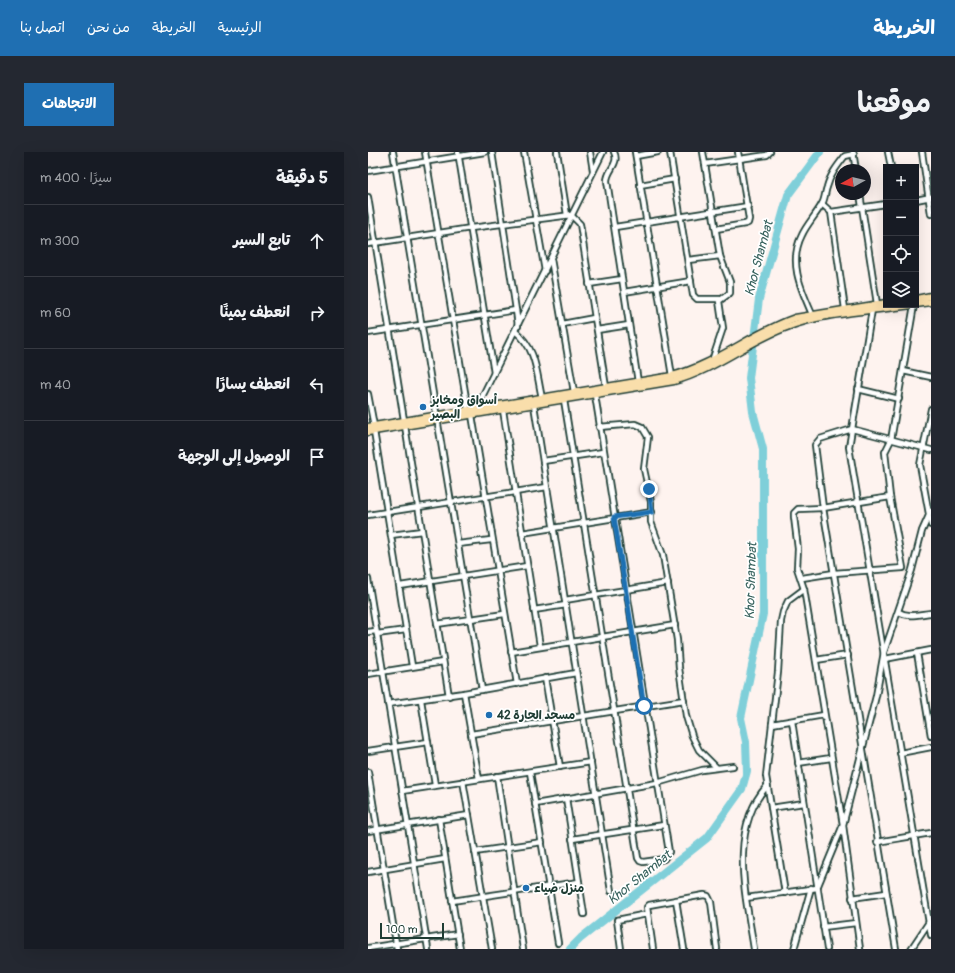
<!DOCTYPE html>
<html lang="ar">
<meta charset="utf-8">
<style>
:root{--surface:#171b24;--page:#242831;--text:#f1f3f6;--muted:#9ea1a6;--line:#363941;--accent:#1f6fb2}
body{margin:0;font-family:Pangolin,"Playpen Sans Arabic",sans-serif;background:var(--page);color:var(--text);direction:rtl}
.controls{position:absolute;right:12px;top:12px;display:grid;overflow:hidden;border-radius:0px;box-shadow:0 4px 16px #0002}
.controls button{width:36px;height:36px;display:grid;place-items:center;padding:0;border:0;border-bottom:1px solid var(--line);background:var(--surface);color:var(--text);font:20px sans-serif}
.compass{position:absolute;left:467px;top:12px;width:36px;height:36px;border-radius:50%;background:var(--surface);box-shadow:0 4px 16px #0002;rotate:262deg}
.scale{position:absolute;left:12px;bottom:10px;width:64px;box-sizing:border-box;padding-left:4px;border:2px solid #1f3d34;border-top:0;font-size:11px;line-height:14px;white-space:nowrap;color:#1f3d34;-webkit-text-stroke:3px #fff;paint-order:stroke}
.stop{position:absolute;width:12px;height:12px;margin:-9px;border:3px solid #1f6fb2;border-radius:50%;background:#fff}
.stop.end{background:#1f6fb2;border-color:#fff;box-shadow:0 1px 4px #0008}
.list{margin:0;padding:0;list-style:none}
h2{display:flex;justify-content:space-between;align-items:center;height:52px;margin:0;padding:0 16px;font-size:17px}
h2 small{font-size:13px;font-weight:400;color:var(--muted)}
.list li{display:grid;grid-template-columns:26px 1fr auto;gap:12px;align-items:center;box-sizing:border-box;height:72px;padding:0 16px;border-top:1px solid var(--line)}
.list b{display:block;font-size:15px;white-space:nowrap}
.list em{font-size:13px;font-style:normal;color:var(--muted)}
.icon{flex:none;width:22px;height:22px;fill:none;stroke:currentColor;stroke-width:2;stroke-linecap:round;stroke-linejoin:round}
.map{position:relative;flex:none;width:563px;height:797px;overflow:hidden;direction:ltr;border-radius:0px}
header{display:flex;align-items:center;gap:24px;box-sizing:border-box;height:56px;padding:0 20px;background:var(--accent);color:#fff}
header strong{font-size:19px}
nav{display:flex;gap:22px;margin-inline-start:auto;font-size:14px}
.intro{display:flex;align-items:center;justify-content:space-between;box-sizing:border-box;height:96px;padding:0 24px}
h1{margin:0;font-size:28px}
.button{padding:10px 18px;border-radius:0px;background:var(--accent);color:#fff;font-size:14px;font-weight:700}
main{display:flex;gap:24px;padding:0 24px}
aside{flex:1;background:var(--surface);border-radius:0px;box-shadow:0 4px 16px #0002}
.map>svg:first-child{display:block}
.lines{fill:none;stroke-linecap:round;stroke-linejoin:round}
.river{stroke:#7fcfd9;stroke-width:8}
.minor-casing{stroke:#1f3d34;stroke-width:8}
.major-casing{stroke:#1f3d34;stroke-width:9}
.minor{stroke:#fff;stroke-width:4.5}
.major{stroke:#f9deab;stroke-width:6}
.route{stroke:#1f6fb2;stroke-width:5}
.poi-dot{fill:#1f6fb2;stroke:#fff;stroke-width:1.5}
.labels{text-anchor:middle;stroke-width:3.5;stroke-linejoin:round;paint-order:stroke}
.poi-label{font-size:12px;font-weight:bold;fill:#1f3d34;stroke:#fff;text-anchor:start}
.water-label{font-size:13px;font-style:italic;fill:#37625d;stroke:#fff}
</style>
<header>
<strong>الخريطة</strong>
<nav><a>الرئيسية</a><a>الخريطة</a><a>من نحن</a><a>اتصل بنا</a></nav>
</header>
<div class="intro"><h1>موقعنا</h1><a class="button">الاتجاهات</a></div>
<main>
<div class="map">
<svg width="563" height="797" viewBox="0 0 563 797">
<rect width="100%" height="100%" fill="#fef3ef"/>
<filter id="ink" filterUnits="userSpaceOnUse"><feTurbulence type="fractalNoise" baseFrequency=".025" numOctaves="2"/><feDisplacementMap in="SourceGraphic" scale="8" xChannelSelector="R" yChannelSelector="G"/><feConvolveMatrix kernelMatrix="1 2 1 2 8 2 1 2 1" color-interpolation-filters="sRGB"/></filter>
<g filter="url(#ink)">
<g class="lines">
<polyline class="river" points="202,797 213,786 339,686 374,637 379,619 378,590 373,566 395,462 395,297 385,260 381,226 391,147 420,43 452,0"/>
<g class="minor-casing">
<g id="minor">
<polyline points="25,0 114,538"/>
<polyline points="57,0 100,258"/>
<polyline points="90,0 126,221"/>
<polyline points="124,0 148,158"/>
<polyline points="156,0 177,119"/>
<polyline points="189,0 199,63"/>
<polyline points="222,0 225,19"/>
<path d="M246,0c6,12 -7,18 -7,29l31,201"/>
<polyline points="267,0 304,224"/>
<polyline points="302,0 325,143 329,147 352,147"/>
<polyline points="335,0 352,104 362,130 362,141 351,149 355,176 344,209"/>
<polyline points="485,0 488,18"/>
<polyline points="520,0 523,15"/>
<polyline points="554,0 563,62"/>
<polyline points="268,4 290,0"/>
<polyline points="337,12 399,3 402,0"/>
<polyline points="0,19 117,0"/>
<polyline points="272,33 307,27"/>
<polyline points="492,42 509,152"/>
<polyline points="0,45 36,268"/>
<polyline points="548,48 563,45"/>
<polyline points="454,52 463,60 477,157"/>
<polyline points="463,60 518,52"/>
<polyline points="247,75 380,54"/>
<polyline points="348,77 377,72 380,71 381,67 370,0"/>
<polyline points="0,92 103,76 203,63 212,72 238,235"/>
<polyline points="183,107 206,240"/>
<polyline points="320,108 352,104"/>
<polyline points="221,132 254,127"/>
<polyline points="256,140 323,129"/>
<polyline points="504,158 481,295 563,783"/>
<path d="M444,162c-11,-25 -24,-52 -10,-79 5,-11 14,-20 20,-31 3,-5 3,-12 5,-17 3,-12 11,-22 18,-31l9,-2"/>
<polyline points="194,172 226,166"/>
<polyline points="229,178 261,173"/>
<path d="M147,179c22,18 21,41 27,67"/>
<polyline points="0,181 148,158 150,174"/>
<polyline points="535,219 563,225"/>
<polyline points="490,237 531,247"/>
<polyline points="0,242 6,274"/>
<polyline points="196,248 270,706 272,709 275,710 296,707 301,700 227,243"/>
<polyline points="166,253 243,739"/>
<polyline points="108,257 235,0"/>
<polyline points="563,257 552,313 563,373"/>
<polyline points="135,258 172,494"/>
<polyline points="104,263 149,532"/>
<polyline points="37,274 81,544"/>
<polyline points="231,275 267,272 274,275 280,285 276,317 283,350 283,370 295,403 309,488 311,516 318,564 324,584 331,598 348,615"/>
<polyline points="6,279 44,514"/>
<polyline points="175,309 235,300"/>
<polyline points="0,363 179,335"/>
<polyline points="154,381 284,360"/>
<polyline points="23,383 54,379"/>
<polyline points="90,392 123,388"/>
<polyline points="434,426 466,421 535,416 522,345 517,300 523,288 546,153"/>
<polyline points="0,427 60,797"/>
<polyline points="32,434 159,414"/>
<polyline points="197,448 300,431"/>
<polyline points="166,458 198,453"/>
<path d="M531,460c9,6 21,2 32,1"/>
<polyline points="69,472 136,462"/>
<polyline points="0,480 8,479"/>
<polyline points="9,482 38,478"/>
<polyline points="143,500 307,473"/>
<polyline points="549,501 563,584"/>
<polyline points="517,507 563,498"/>
<polyline points="448,508 480,503"/>
<polyline points="0,522 75,510"/>
<polyline points="177,526 192,615"/>
<polyline points="96,541 111,627"/>
<polyline points="53,548 67,633"/>
<polyline points="20,552 96,541 208,521"/>
<polyline points="424,569 459,797"/>
<polyline points="404,572 456,563"/>
<polyline points="103,582 316,548"/>
<polyline points="0,599 60,590"/>
<polyline points="532,601 563,595"/>
<polyline points="430,611 463,606"/>
<polyline points="0,620 29,797"/>
<polyline points="162,620 190,791"/>
<polyline points="129,624 155,797"/>
<polyline points="95,629 124,797"/>
<polyline points="34,639 223,610"/>
<polyline points="198,646 216,762"/>
<polyline points="167,652 289,631 334,618 365,614"/>
<polyline points="403,656 436,651"/>
<polyline points="71,667 92,797"/>
<polyline points="0,679 101,663"/>
<polyline points="204,687 296,673"/>
<polyline points="509,690 563,681"/>
<polyline points="107,700 174,690"/>
<polyline points="0,720 77,707"/>
<polyline points="417,741 398,624 410,520 413,469 415,460 420,449 436,437"/>
<polyline points="378,746 449,736 475,673 508,544 516,500 544,418 554,379 563,359"/>
<polyline points="484,746 518,741"/>
<polyline points="308,748 316,797"/>
<polyline points="84,749 211,730"/>
<polyline points="455,775 488,771"/>
<polyline points="0,796 90,782"/>
<polyline points="253,797 249,768 279,762"/>
<polyline points="285,797 279,755 281,753 336,743 340,744 343,750 349,797"/>
<path d="M386,797c-8,-53 -26,-119 13,-163"/>
<polyline points="426,797 443,736"/>
<polyline points="492,797 475,673 436,437 429,416 430,397 426,365 426,361 430,357 455,356 522,345"/>
<polyline points="528,797 455,356 447,293 452,287 484,277 563,298"/>
<polyline points="543,797 561,770"/>
</g>
</g>
<g class="major-casing">
<g id="major">
<polyline points="548,147 563,144"/>
<polyline points="548,152 563,150"/>
<path d="M0,275l304,-51c45,-12 80,-43 123,-58l91,-15"/>
<path d="M0,280l306,-51c40,-11 72,-38 110,-53 40,-16 86,-17 128,-23"/>
</g>
</g>
<use href="#minor" class="minor"/>
<use href="#major" class="major"/>
</g>
</g>
<g class="lines" filter="url(#ink)">
<polyline class="route" points="276,554 246,365 284,360 281,337"/>
</g>
<g class="poi-dot">
<circle cx="55" cy="255" r="4"/>
<circle cx="121" cy="563" r="4"/>
<circle cx="158" cy="736" r="4"/>
</g>
<g class="labels">
<g class="poi-label">
<text x="63" y="252">أسواق ومخابز<tspan x="63" dy="14">البصير</tspan></text>
<text x="129" y="567">مسجد الحارة 42</text>
<text x="166" y="740">منزل ضياء</text>
</g>
<g class="water-label">
<text transform="translate(390 106) rotate(-75)" y="5">Khor Shambat</text>
<text transform="translate(382 429) rotate(-88)" y="5">Khor Shambat</text>
<text transform="translate(271 725) rotate(-39)" y="5">Khor Shambat</text>
</g>
</g>
</svg>
<div class="controls">
<button>+</button>
<button>−</button>
<button><svg class="icon" aria-label="locate" viewBox="0 0 24 24"><circle cx="12" cy="12" r="6"/><path d="M12 2v4M12 18v4M2 12h4M18 12h4"/></svg></button>
<button><svg class="icon" aria-label="layers" viewBox="0 0 24 24"><path d="M12 4l9 5-9 5-9-5zM3 14l9 5 9-5"/></svg></button>
</div>
<svg class="compass" viewBox="-18 -18 36 36"><path d="M0-13l5 13h-10z" fill="#e53935"/><path d="M0 13l5-13h-10z" fill="#9ea1a6"/></svg>
<div class="scale">100 m</div>
<div class="stop" style="left:276px;top:554px"></div>
<div class="stop end" style="left:281px;top:337px"></div>
</div>
<aside>
<h2>5 دقيقة<small>سيرًا · 400 m</small></h2>
<ul class="list">
<li><svg class="icon" aria-label="ahead" viewBox="0 0 24 24"><path d="M12 20V5M6 11l6-6 6 6"/></svg><div><b>تابع السير</b></div><em>300 m</em></li>
<li><svg class="icon" aria-label="right" viewBox="0 0 24 24"><path d="M7 20v-9h11M14 6l5 5-5 5"/></svg><div><b>انعطف يمينًا</b></div><em>60 m</em></li>
<li><svg class="icon" aria-label="left" viewBox="0 0 24 24"><path d="M17 20v-9H6M10 6l-5 5 5 5"/></svg><div><b>انعطف يسارًا</b></div><em>40 m</em></li>
<li><svg class="icon" aria-label="arrive" viewBox="0 0 24 24"><path d="M6 21V4h12l-3 4 3 4H6"/></svg><div><b>الوصول إلى الوجهة</b></div></li>
</ul>
</aside>
</main>
